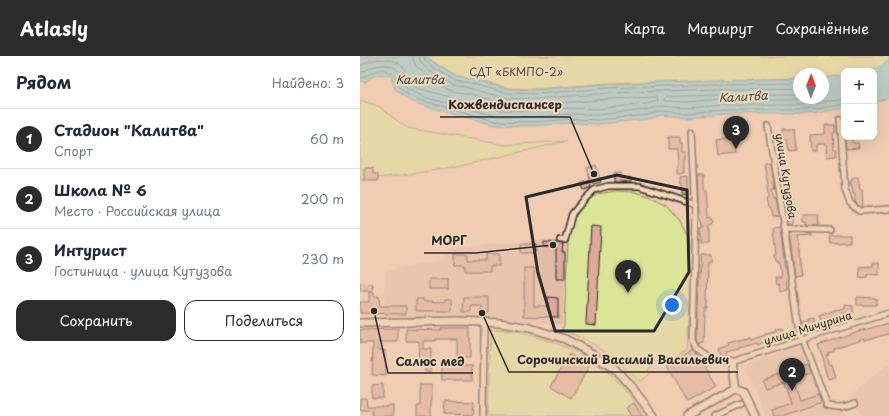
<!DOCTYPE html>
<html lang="ru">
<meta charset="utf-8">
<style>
:root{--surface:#fff;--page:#f2f2f3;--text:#1f2937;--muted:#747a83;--line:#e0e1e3;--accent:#2b2b2b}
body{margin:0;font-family:"Playpen Sans",sans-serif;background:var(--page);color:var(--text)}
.controls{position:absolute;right:12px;top:12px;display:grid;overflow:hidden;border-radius:8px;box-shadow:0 4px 16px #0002}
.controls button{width:36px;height:36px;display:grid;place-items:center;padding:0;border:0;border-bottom:1px solid var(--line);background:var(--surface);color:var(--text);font:20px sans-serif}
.compass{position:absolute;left:433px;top:12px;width:36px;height:36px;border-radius:50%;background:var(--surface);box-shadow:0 4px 16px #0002;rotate:1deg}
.you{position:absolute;left:312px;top:249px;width:14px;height:14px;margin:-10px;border:3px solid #fff;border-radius:50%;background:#1a73e8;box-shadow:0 0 0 6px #1a73e833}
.badge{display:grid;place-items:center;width:26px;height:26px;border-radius:50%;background:var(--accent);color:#fff;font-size:13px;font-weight:700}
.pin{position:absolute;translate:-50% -33px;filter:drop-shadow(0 1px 2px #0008)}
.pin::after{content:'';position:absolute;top:21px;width:14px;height:12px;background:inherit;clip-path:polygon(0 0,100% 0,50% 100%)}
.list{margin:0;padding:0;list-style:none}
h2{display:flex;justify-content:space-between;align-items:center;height:52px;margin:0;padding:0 16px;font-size:17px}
h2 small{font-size:13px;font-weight:400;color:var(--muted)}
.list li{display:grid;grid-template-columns:26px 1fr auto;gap:12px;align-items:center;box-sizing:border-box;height:60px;padding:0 16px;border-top:1px solid var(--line)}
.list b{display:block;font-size:15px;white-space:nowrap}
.list p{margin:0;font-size:13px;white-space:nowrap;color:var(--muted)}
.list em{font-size:13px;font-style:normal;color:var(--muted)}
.actions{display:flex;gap:8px;padding:12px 16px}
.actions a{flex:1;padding:9px 0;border:1px solid var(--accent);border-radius:12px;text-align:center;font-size:14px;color:var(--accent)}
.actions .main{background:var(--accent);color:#fff}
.map{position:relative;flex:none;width:529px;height:360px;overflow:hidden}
header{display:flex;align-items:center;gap:24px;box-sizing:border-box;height:56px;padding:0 20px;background:var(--accent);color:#fff}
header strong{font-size:19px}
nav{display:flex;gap:22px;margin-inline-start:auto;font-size:14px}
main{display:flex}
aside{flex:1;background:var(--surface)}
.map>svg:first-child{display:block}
.built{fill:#e2bca6}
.green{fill:#dae598;stroke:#828862}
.water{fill:#80cede;stroke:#5e8d96}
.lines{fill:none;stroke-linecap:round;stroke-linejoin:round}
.shore{stroke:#4d6c73;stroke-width:1}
.building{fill:#dea99a;stroke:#2b2b2b}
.street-casing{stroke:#2b2b2b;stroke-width:8}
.secondary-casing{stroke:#2b2b2b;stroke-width:10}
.street{stroke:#f1d8b9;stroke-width:5}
.secondary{stroke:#f1d8b9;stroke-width:7}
.marked{fill:none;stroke:#2b2b2b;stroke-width:3;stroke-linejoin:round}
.labels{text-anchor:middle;stroke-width:4;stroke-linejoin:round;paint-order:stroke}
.park-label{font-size:11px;fill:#45473b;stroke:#f1d8b9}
.street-label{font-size:11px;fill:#2b2b2b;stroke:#f1d8b9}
.water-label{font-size:12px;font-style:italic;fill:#3c4c4f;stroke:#f1d8b9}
.leader{fill:none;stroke:#2b2b2b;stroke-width:1.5}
.callout-dot{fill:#2b2b2b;stroke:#f1d8b9;stroke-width:1.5}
.callout-label{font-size:12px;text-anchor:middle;font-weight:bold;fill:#2b2b2b;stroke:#f1d8b9;stroke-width:4;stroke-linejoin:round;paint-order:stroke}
</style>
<header>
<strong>Atlasly</strong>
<nav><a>Карта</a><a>Маршрут</a><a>Сохранённые</a></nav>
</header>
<main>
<aside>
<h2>Рядом<small>Найдено: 3</small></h2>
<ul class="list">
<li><span class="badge">1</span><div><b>Стадион &quot;Калитва&quot;</b><p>Спорт</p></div><em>60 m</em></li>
<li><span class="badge">2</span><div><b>Школа № 6</b><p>Место · Российская улица</p></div><em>200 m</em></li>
<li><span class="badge">3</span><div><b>Интурист</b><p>Гостиница · улица Кутузова</p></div><em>230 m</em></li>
</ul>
<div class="actions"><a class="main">Сохранить</a><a>Поделиться</a></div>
</aside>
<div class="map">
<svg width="529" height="360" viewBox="0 0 529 360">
<rect width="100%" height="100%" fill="#efccb2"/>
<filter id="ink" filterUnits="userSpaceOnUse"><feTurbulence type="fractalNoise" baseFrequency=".025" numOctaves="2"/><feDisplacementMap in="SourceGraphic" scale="8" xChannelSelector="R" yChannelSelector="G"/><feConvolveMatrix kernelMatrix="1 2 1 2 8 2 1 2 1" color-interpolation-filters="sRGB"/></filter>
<g filter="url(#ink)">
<g class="built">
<polygon points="180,184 206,185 202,268 137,263 24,261 25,215 81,204 92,192"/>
<polygon points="443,289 466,351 473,355 481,352 487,360 406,360 385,310"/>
<polygon points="529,307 529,360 503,360 488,342"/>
</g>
<g class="green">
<polygon points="65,0 529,0 529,7 514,15 484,15 484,22 463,22 463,18 439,18 439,22 248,27 175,33 149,32 105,22 102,21 97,21 80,10"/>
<polygon points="0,44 18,50 47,72 145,89 207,85 104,109 58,117 0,124"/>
<path d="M256,135l20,1 15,5 15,8 14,16 8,15 5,24 -6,90 -20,12 -9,-2 -10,10 1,4 -10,8c-12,-13 -25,-26 -40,-35 -12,-7 -24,-12 -37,-17l2,-5 4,-84 2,-11 2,-9 13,-18 12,-9z"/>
<polygon points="131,274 155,275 190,285 222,298 246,314 266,335 286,360 128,360 130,297 128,295 130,293"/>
</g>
<g class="water">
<path d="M0,0h66l9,8 22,13 14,2 28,8 10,2 25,1 74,-6 110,-4 81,-1v19h24v-20l21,-3v33l-27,5 -12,1h-80l-39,3 -25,-2 -12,4 -51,5 -27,-1 -37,3 -39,-1 -74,-20 -11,-4 -15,-12 -4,-13c-13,-3 -16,-2 -26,6l-5,-1z"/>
<polygon points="529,5 529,42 514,46 514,15 506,15 517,12"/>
</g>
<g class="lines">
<g class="shore">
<polyline points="59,0 61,7 69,15 93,29 109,32 137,40 148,42 175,43 249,37 359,33 439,32"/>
<polyline points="64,0 65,4 73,11 95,25 110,27 138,35 149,37 174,38 249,32 358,28 439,27"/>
<path d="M0,10c11,-7 20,-8 33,-5 4,1 8,3 11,7 2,3 2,8 4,11 2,4 6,7 9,9l80,22 37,1 36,-3 27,1 49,-5 11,-3 1,-2 -2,-2 -47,2 -74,6 -38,-3 -29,-9 -13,-1 -6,-2 -22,-14 -9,-8 -4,-5 -1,-7"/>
<path d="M0,17c7,-2 13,-8 21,-8 6,-1 17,2 19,9 1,3 1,7 3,9 3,7 14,11 21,14l72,19 37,1 38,-3 26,1 50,-5 14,-4 25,2 39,-3h80l39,-6"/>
<path d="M0,22c7,0 12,-8 20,-8 2,-1 5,0 6,1 15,4 7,7 13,16 4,6 16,12 24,14l72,20 38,1 38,-3 27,1 50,-5 13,-4 25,2 39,-3h80l12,-1 27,-5"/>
<polyline points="439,38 371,39 369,41 371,43 444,43 458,42"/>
<polygon points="363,39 365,41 363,43 326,46 305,45 304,43 306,41"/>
</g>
</g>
<g class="building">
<polygon points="465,69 475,69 475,77 473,77 474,93 476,93 476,100 467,101 466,88 456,88 456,95 451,95 450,79 465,78"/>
<polygon points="423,73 434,73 436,94 429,95 427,83 423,83"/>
<polygon points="308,81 320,81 320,87 322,87 322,96 326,96 326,104 324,104 324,117 317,118 317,110 318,110 317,93 308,93"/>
<polygon points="485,81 491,81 491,85 493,85 493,87 498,87 499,92 486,93"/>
<polygon points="373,82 375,98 358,100 356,84"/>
<polygon points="410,106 414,134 411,134 412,142 414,142 414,144 415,143 418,160 411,161 409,152 408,152 406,143 408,143 407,129 408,129 404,107"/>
<polygon points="236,109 241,126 230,129 231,131 230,132 224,134 221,127 230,124 227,112"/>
<polygon points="4,112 13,112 13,118 18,118 18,125 4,125"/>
<polygon points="254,117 260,117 260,122 271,121 271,126 254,126"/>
<polygon points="338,119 344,119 344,134 347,134 349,162 352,161 354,167 349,169 349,188 341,188 341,178 340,178 340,172 344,172 340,160"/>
<polygon points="328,120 328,131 329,131 329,139 322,138 322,127 320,127 320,121"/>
<polygon points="422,120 429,120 429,128 431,127 434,158 434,162 432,162 432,169 427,168 428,152 425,152"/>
<polygon points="498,121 500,133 502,133 503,151 500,151 495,146 495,138 493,138 492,129 491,129 490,125 492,125 492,123"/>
<polygon points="443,159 459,159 458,170 446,169 446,166 443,166"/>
<polygon points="231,170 241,171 236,269 226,268"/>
<polygon points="420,171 425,212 426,212 428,223 426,224 428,234 420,236 419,227 416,228 415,221 421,221 419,207 417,207 417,205 415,205 414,200 416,200 413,172"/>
<polygon points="429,177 452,178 452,180 437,181 440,195 439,195 440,208 439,208 441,219 435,220"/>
<polygon points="477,179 490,179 490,186 470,187 469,180"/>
<polygon points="184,186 197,187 203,188 202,196 205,196 205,223 196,223 196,191 184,191"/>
<polygon points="161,188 176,188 175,197 161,197"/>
<polygon points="95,198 108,198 108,204 126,204 126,198 139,198 139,210 130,210 130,215 105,215 105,209 95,209"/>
<polygon points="341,199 351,199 351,206 348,206 347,245 348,245 348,252 346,252 346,255 345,255 344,287 339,289 337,284 339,225 339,218 340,218"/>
<polygon points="513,207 519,207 519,219 507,218 507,221 500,222 499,211 513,210"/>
<polygon points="164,212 174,212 174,250 188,250 188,241 198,242 198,261 164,260"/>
<rect x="69" y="223" width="19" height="10"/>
<polygon points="0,227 13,228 12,235 0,235"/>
<polygon points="9,236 14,236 14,240 19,240 20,250 46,250 46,258 0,257 0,246 9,246"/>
<polygon points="104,241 129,241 129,257 121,257 122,250 111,250 111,256 103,256"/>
<polygon points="497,241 516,242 516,249 497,249"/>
<polygon points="56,243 63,243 63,245 85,246 85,243 92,243 92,255 56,255"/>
<polygon points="485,249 493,250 493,257 481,257 482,261 469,262 471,268 466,270 465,267 462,268 459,260 473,255 473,254 485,253"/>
<polygon points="454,262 454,268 452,268 453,271 443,273 442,266 449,265 448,263"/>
<polygon points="529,267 529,278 505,284 505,282 474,292 475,294 468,296 469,298 466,299 469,309 472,308 476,322 468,324 462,302 463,302 458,289 504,273 504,274"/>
<polygon points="81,272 110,272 110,302 97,302 97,283 75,283 75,285 63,285 63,293 71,293 71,316 65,316 65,310 58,310 59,285 46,285 46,273 81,274"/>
<polygon points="422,272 424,280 404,286 398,289 397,287 379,292 379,293 366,296 367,300 362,301 359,293 369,289 368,287 391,281 391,284 405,279 405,278 415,276 415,274"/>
<polygon points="38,273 38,286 18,286 18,294 25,294 26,320 12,319 13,287 0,287 0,274"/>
<polygon points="333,294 337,298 356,331 327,347 306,309"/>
<polygon points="209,298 230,309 211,342 191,330"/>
<polygon points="447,308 450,317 433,323 440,344 458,338 462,346 422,360 414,360 412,354 431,347 424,326 405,332 402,324"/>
<rect x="82" y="310" width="30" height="14"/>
<polygon points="23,329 23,342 12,342 12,330"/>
<polygon points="60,329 72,329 72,344 71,344 71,360 57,360 57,350 60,350"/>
<polygon points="0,342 6,342 7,350 28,350 28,349 33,349 33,360 12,360 12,354 0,354"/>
<polygon points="85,345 114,346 113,359 84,358"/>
<polygon points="274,347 282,360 271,360 266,352"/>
</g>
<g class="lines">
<g class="street-casing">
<g id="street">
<polyline points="480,64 485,134 490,147 499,155 529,153"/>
<polyline points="408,70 424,173 441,284"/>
<polyline points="332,75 336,158 333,285 337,293 355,305 372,306 417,292 441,284 529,257"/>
<polyline points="424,173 470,174"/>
<polyline points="200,184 205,184 212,158 222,146 234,134 248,130 279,130 336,149"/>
<path d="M442,283l25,66c10,4 19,2 28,-2"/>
<polyline points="123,360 124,266"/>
<polyline points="355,360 381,348"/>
</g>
</g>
<g class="secondary-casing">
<g id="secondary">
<polyline points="0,267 101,265 140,267 170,272 205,283 231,297 255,313 273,333 294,360"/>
<polyline points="372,306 376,333 383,335 395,360"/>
<polyline points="327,360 376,333"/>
</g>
</g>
<use href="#street" class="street"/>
<use href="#secondary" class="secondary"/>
</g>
</g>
<path d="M0 0H529V360H0ZM257,119l70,15 2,82 -35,59h-99l-17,-58 -12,-76z" fill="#efccb2" fill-opacity=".55" fill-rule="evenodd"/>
<path class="marked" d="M257,119l70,15 2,82 -35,59h-99l-17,-58 -12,-76z"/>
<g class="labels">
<g class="park-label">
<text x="156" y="20">СДТ «БКМПО-2»</text>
</g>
<g class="street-label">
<text transform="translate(426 120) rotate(81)" y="4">улица Кутузова</text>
<text transform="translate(448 272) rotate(-17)" y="4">улица Мичурина</text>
</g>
<g class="water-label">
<text x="60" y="28">Калитва</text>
<text transform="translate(383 41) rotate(-3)" y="4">Калитва</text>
</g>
</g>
<path class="leader" d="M234 118L210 61H80M193 189L115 197H64M122 257L149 316H378M14 255L28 317H113"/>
<g class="callout-dot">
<circle cx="234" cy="118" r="4"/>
<circle cx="193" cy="189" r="4"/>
<circle cx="122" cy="257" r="4"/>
<circle cx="14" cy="255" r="4"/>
</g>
<g class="callout-label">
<text x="145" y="53">Кожвендиспансер</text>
<text x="89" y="189">МОРГ</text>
<text x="263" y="308">Сорочинский Василий Васильевич</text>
<text x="70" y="310">Салюc мед</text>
</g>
</svg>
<div class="controls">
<button>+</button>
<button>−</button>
</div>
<svg class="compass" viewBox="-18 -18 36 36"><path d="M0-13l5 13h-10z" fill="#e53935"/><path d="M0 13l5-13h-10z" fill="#747a83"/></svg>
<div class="you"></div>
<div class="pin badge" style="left:268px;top:237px">1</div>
<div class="pin badge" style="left:432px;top:335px">2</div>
<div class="pin badge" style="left:376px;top:93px">3</div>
</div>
</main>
